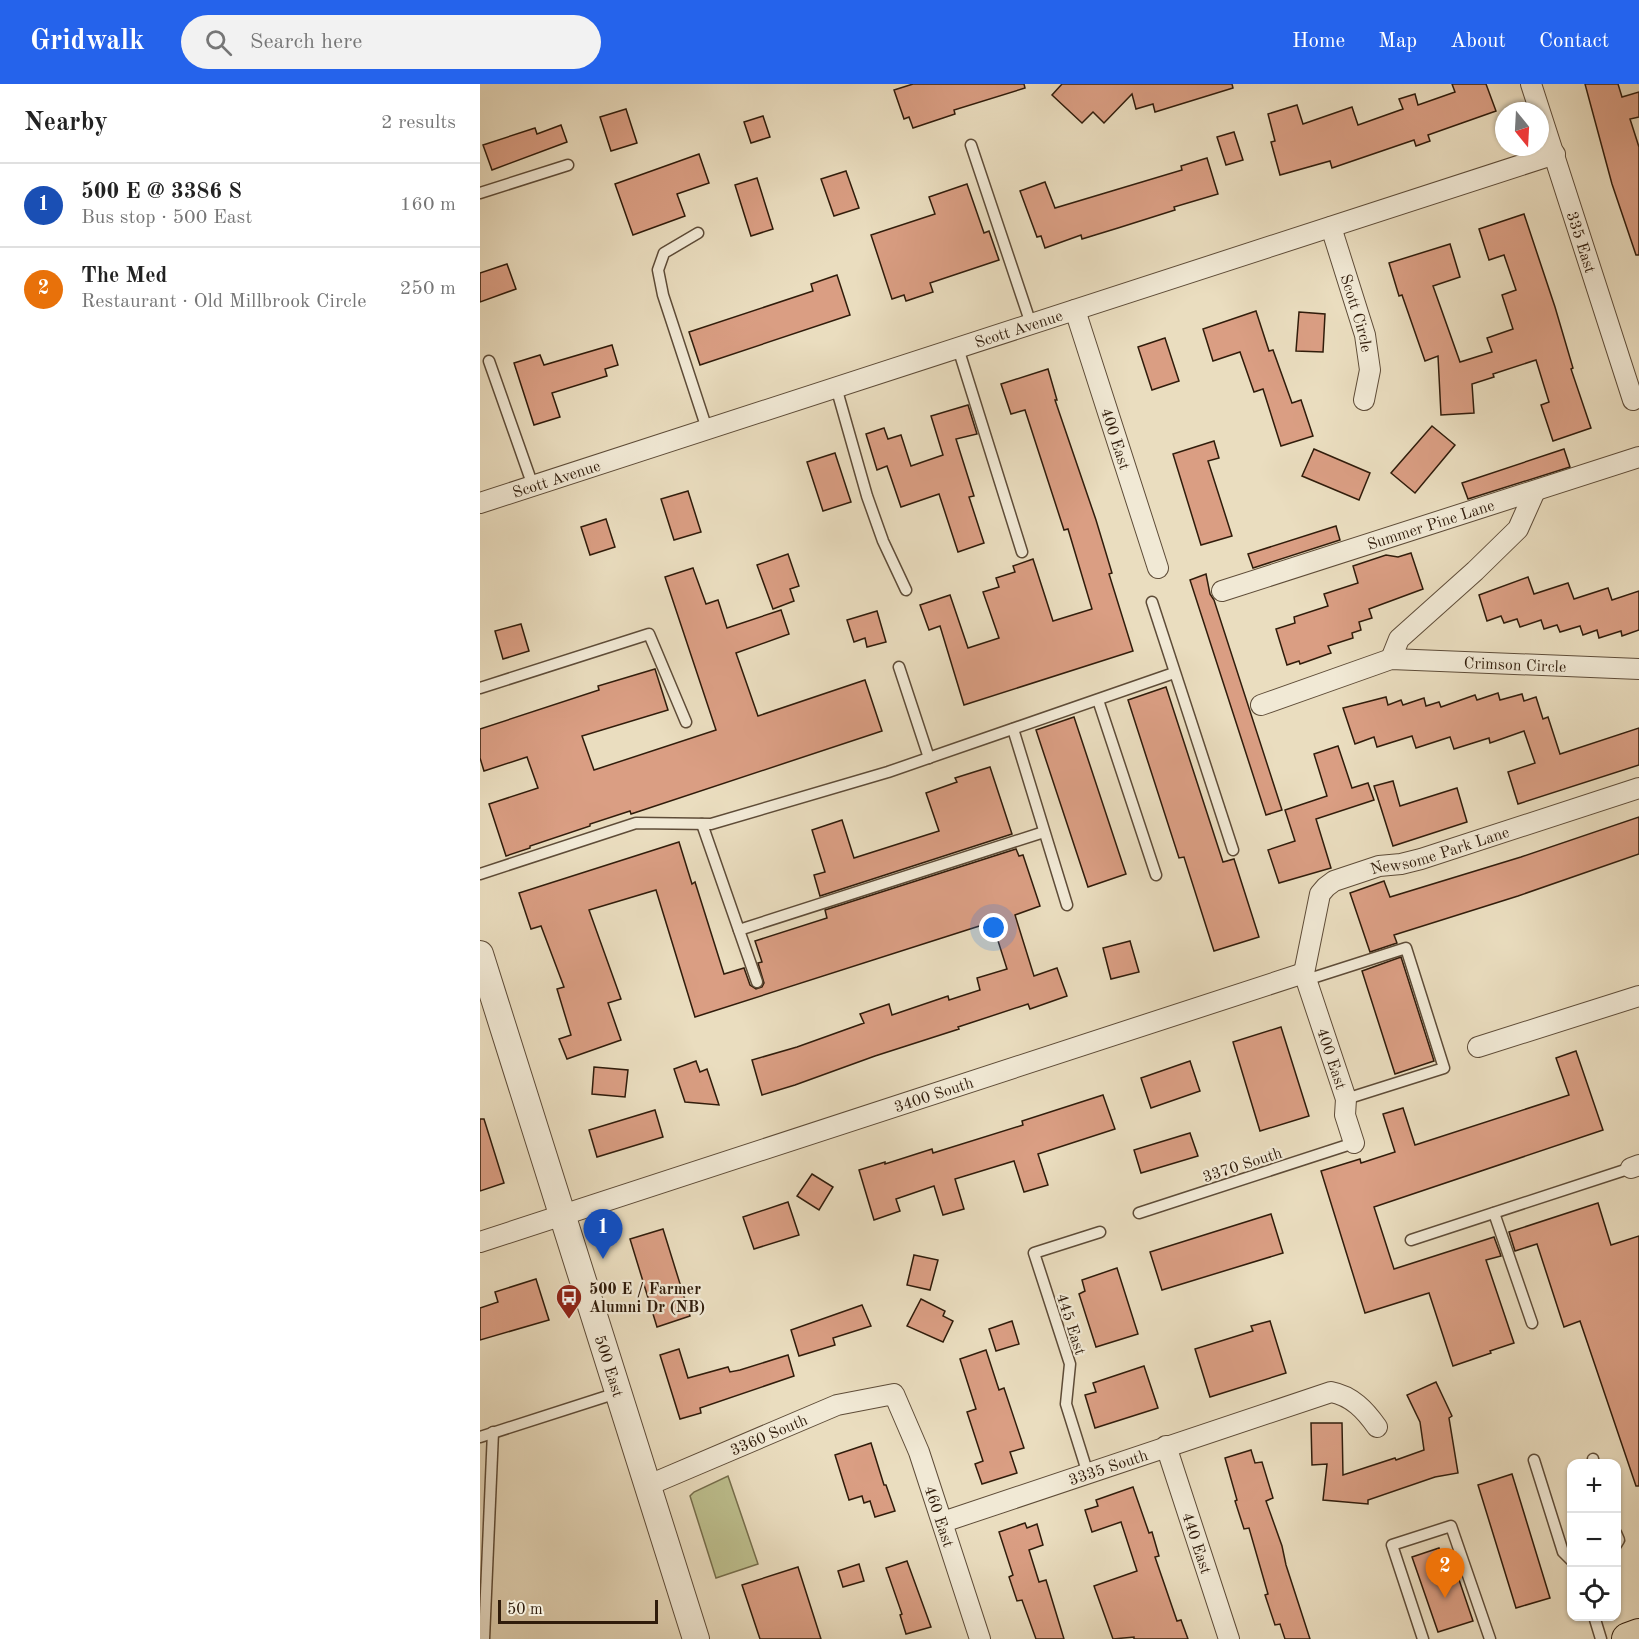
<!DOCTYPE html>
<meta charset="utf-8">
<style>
:root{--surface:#fff;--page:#f2f2f2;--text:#222;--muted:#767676;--line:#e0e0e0;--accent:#2563eb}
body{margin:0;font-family:"Old Standard TT",serif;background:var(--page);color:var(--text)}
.controls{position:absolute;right:18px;bottom:18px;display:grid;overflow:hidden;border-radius:12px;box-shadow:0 2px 4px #0004}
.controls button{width:54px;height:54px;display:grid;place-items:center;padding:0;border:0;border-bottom:2px solid var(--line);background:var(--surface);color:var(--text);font:30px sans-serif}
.compass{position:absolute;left:1015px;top:18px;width:54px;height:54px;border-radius:50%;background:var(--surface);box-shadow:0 2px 4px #0004;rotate:162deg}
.scale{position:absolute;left:18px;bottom:15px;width:160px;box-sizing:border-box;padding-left:6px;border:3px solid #301c0b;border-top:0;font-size:16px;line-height:21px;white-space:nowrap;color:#301c0b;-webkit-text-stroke:4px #f1e9d5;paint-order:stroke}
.you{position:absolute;left:514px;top:844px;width:21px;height:21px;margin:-15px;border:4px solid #fff;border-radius:50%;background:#1a73e8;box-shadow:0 0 0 9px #1a73e833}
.badge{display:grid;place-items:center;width:39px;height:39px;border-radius:50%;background:var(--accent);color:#fff;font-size:20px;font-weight:700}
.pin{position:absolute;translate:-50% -50px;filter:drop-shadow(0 2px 3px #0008)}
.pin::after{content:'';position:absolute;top:32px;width:21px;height:18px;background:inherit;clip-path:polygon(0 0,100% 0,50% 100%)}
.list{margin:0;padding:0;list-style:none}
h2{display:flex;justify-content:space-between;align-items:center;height:78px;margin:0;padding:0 24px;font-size:26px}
h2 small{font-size:20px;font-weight:400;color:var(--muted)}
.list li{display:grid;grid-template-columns:39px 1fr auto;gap:18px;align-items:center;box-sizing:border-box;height:84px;padding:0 24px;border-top:2px solid var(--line)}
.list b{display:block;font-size:22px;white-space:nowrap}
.list p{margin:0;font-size:20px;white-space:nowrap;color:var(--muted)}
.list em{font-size:20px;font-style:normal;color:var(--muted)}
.icon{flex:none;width:33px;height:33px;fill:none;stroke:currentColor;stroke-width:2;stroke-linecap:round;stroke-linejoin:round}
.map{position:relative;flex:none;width:1159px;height:1555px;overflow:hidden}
header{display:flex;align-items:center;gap:36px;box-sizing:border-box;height:84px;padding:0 30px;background:var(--accent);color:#fff}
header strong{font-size:28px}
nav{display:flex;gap:33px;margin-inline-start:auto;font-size:21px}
.search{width:420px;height:54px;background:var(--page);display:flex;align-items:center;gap:15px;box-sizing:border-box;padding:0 21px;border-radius:33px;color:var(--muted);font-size:22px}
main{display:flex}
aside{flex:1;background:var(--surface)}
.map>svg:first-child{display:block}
.green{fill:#bdbf8e;stroke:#766e4c;stroke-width:1.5}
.building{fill:#da9e83;stroke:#301c0b;stroke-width:1.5}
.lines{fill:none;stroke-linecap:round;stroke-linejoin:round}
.service-casing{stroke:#5e4c38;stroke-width:13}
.minor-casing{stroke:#5e4c38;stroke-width:22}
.tertiary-casing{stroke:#5e4c38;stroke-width:28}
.primary-casing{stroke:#301c0b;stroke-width:34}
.service{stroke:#f1e9d5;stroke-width:10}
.minor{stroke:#f1e9d5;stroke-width:20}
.tertiary{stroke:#f1e9d5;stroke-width:26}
.primary{stroke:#eaddbf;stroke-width:32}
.labels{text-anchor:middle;stroke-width:4.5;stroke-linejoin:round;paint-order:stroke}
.street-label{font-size:16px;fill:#301c0b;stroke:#f1e9d5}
.poi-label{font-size:16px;font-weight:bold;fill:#301c0b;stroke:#f1e9d5;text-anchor:start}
</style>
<header>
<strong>Gridwalk</strong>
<div class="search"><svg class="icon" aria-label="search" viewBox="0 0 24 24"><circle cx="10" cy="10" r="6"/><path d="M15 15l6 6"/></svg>Search here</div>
<nav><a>Home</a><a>Map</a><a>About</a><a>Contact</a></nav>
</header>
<main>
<aside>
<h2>Nearby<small>2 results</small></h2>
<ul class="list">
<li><span class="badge" style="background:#1a4fb4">1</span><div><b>500 E @ 3386 S</b><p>Bus stop · 500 East</p></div><em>160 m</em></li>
<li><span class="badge" style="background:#e8710a">2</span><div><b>The Med</b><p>Restaurant · Old Millbrook Circle</p></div><em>250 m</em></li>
</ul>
</aside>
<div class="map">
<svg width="1159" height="1555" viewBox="0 0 1159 1555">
<rect width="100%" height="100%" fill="#eaddbf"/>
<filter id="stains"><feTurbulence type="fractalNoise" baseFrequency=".00333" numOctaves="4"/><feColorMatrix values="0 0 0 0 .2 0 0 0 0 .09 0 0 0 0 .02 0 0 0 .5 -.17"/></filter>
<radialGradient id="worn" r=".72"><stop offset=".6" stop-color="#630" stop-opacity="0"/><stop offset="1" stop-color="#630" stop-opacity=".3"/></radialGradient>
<polygon class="green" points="248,1392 278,1480 236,1494 210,1412 214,1408"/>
<g class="building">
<polygon points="433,0 544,0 545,4 474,26 475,30 433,44 429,33 424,35 414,6"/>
<polygon points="582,0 752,0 753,4 675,28 673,20 656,25 652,10 624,39 613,28 602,39 572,11"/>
<polygon points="972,0 1006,0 1016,27 948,51 950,57 936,62 934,56 852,84 850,77 800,91 791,58 795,57 788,30 817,21 823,40 872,23 878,41 923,25 919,15 935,10 938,21 975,8"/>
<polygon points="1105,0 1138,0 1142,13 1159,8 1159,33 1150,35 1159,63 1159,171 1156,171 1132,100"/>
<polygon points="146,25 157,59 131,67 120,33"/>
<polygon points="283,32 290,53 271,59 264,38"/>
<polygon points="81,41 87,58 12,86 3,61 55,44 57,50"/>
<polygon points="754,48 763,76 746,81 737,53"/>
<polygon points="219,70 229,99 197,110 205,132 153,151 135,100"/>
<polygon points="727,74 738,110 694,123 695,126 638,144 602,155 601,151 565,164 561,152 557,153 540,107 565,98 575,124 702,86 701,82"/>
<polygon points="366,87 379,124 354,132 341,95"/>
<polygon points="277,94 293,145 271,152 255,101"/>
<polygon points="487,100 504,149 509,147 519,176 450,199 453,208 426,217 424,211 412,215 391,151 455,130 449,113"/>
<polygon points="1044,130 1075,223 1093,284 1091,285 1111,344 1073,357 1061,321 1069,318 1056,276 1013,290 1014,293 992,300 994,329 961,331 958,272 945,277 922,211 919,212 909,179 970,160 980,193 953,202 980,278 1012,268 1007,254 1033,245 1022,211 1036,206 1024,171 1009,176 999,145"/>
<polygon points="27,180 36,205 0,218 0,189"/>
<polygon points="357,191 370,231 220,281 209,248 333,207 331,200"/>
<polygon points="776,227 789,267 793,266 812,319 821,316 833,352 801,362 783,305 774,308 760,268 733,277 723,245"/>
<polygon points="819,228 845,230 843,268 816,267"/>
<polygon points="685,254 699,297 672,306 658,263"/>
<polygon points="132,261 138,281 125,285 127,292 72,309 80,333 54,341 34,279 60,271 64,281"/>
<polygon points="568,285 577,316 575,316 616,436 632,489 629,490 653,567 484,621 460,542 449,546 440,521 470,511 488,564 519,554 503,508 519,503 516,494 535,488 533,482 553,475 573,537 612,525 588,445 584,446 545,326 531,330 521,300"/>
<polygon points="488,321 497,350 476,355 494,412 489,413 504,459 478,468 459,410 421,423 407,382 397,386 386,350 404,344 408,355 421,351 431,382 463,371 451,332"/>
<polygon points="952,342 975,361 935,409 911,389"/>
<polygon points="734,357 739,374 728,377 752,452 721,461 693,370"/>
<polygon points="834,365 890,389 879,416 822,392"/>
<polygon points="1084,365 1090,383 988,415 982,399"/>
<polygon points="355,369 371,418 343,427 327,378"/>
<polygon points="208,407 221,448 194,456 181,415"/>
<polygon points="126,435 135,463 110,471 101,443"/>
<polygon points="856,442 860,456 773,484 768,470"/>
<polygon points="931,469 943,505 889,525 892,534 879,538 881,546 872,549 873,554 848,562 851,569 820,580 819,577 807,581 796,545 815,539 814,533 848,522 844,510 878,499 873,482 906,471 918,473"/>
<polygon points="308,470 319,502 310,505 314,517 293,525 277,481"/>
<polygon points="213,484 226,520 238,516 247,544 301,526 309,550 256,569 278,632 385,596 402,647 151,730 150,727 110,740 110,742 50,762 50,764 26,772 9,720 58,704 47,673 4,687 0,674 0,645 119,606 118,602 175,585 188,626 102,652 114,686 236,646 185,493"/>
<polygon points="726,490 730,510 734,516 802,726 786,731 710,496"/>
<polygon points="1048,493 1054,510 1088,499 1094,515 1128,504 1132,516 1159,507 1159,546 1142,552 1141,547 1119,554 1117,546 1103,551 1100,542 1080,548 1077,541 1064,545 1061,536 1040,543 1037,535 1024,539 1021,532 1007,537 999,511"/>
<polygon points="397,527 406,558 387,563 385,554 374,558 367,536"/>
<polygon points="41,540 49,567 23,575 15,547"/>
<polygon points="686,603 743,778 754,775 779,853 734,867 704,773 699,774 648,616"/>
<polygon points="1018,609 1020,616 1042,610 1044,617 1056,613 1063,635 1068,633 1080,670 1159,644 1159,681 1038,720 1028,688 1055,679 1044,647 1010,659 1009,654 974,665 970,653 936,664 932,652 897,663 894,653 875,660 863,624 906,613 908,621 921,616 923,621 944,614 946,622 959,618 961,623 995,611 997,616"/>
<polygon points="594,633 646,790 608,803 556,646"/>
<polygon points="858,662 872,704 888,699 894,716 836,735 851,784 799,799 788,766 815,757 805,726 847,712 834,670"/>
<polygon points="510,683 532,750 340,812 334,791 345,788 332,746 362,736 374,774 459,747 446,709 477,698 475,694"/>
<polygon points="913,697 920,722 977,704 987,738 913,762 894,702"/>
<polygon points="1159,733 1159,770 1038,812 914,851 917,859 890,868 870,809 904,797 910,813 1041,773"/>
<polygon points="199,758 212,800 215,798 244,890 264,884 270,901 276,905 282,903 284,899 278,879 282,878 275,857 347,834 345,826 536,765 539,772 543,771 560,822 535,831 554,892 577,884 587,912 550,925 548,920 478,943 479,945 395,972 315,1001 282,1011 272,976 317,963 384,939 380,930 409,920 412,931 468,912 469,916 500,906 497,894 527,885 512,838 215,933 176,806 109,826 141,915 128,919 141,956 87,975 79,955 91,951 77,905 84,903 61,842 51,845 39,809"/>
<polygon points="650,857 659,888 631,895 623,864"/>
<polygon points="921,873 954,977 915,990 882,887"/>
<polygon points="801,943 829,1032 780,1047 753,958"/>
<polygon points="1096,967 1123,1046 894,1123 914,1185 1014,1153 1021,1172 1006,1176 1034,1259 1010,1267 1011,1269 973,1282 949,1209 885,1229 841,1087 880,1075 881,1079 915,1068 903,1030 923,1024 935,1061 1089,1011 1076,974"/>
<polygon points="216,977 220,988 227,985 239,1021 205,1018 194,985"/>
<polygon points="710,977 720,1007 671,1024 661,994"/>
<polygon points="114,983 148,986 145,1013 112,1010"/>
<polygon points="623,1011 635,1045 558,1070 568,1101 544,1108 534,1077 475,1095 484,1125 463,1131 454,1102 416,1115 420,1127 394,1136 379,1086 405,1078 405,1080 452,1065 453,1069 543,1041 542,1037"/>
<polygon points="175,1026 183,1053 117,1073 109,1046"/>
<polygon points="0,1035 4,1035 24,1099 0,1107"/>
<polygon points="710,1049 718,1072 661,1089 654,1066"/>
<polygon points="332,1090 353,1103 339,1126 317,1112"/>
<polygon points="308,1118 319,1151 274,1165 263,1133"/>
<polygon points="1118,1119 1131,1161 1159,1152 1159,1402 1156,1402 1100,1237 1084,1243 1057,1160 1035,1167 1029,1148"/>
<polygon points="791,1130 803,1169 682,1206 670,1168"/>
<polygon points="183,1145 210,1232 177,1243 150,1155"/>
<polygon points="434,1171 458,1176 450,1206 427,1201"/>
<polygon points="637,1184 658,1250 616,1263 599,1210 605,1207 602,1196"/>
<polygon points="56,1195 69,1236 0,1256 0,1224 18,1218 15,1208"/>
<polygon points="441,1215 465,1227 463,1232 473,1237 463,1258 427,1242"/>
<polygon points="382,1221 391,1242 353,1254 355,1261 319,1272 311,1246"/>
<polygon points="532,1237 539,1260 516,1267 509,1245"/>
<polygon points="790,1237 806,1289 730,1313 715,1265 773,1247 771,1242"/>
<polygon points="199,1265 208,1294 248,1283 250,1288 260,1286 308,1271 314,1292 220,1324 221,1329 200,1335 180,1271"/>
<polygon points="506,1266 519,1306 524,1304 544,1364 530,1368 537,1389 502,1400 495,1380 503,1377 487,1328 496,1325 480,1275"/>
<polygon points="664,1282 678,1324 615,1344 605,1311 616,1308 613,1299"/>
<polygon points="956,1298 972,1332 969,1334 978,1389 955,1393 888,1416 888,1420 843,1416 847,1380 832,1381 831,1339 862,1339 863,1391 915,1374 916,1376 944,1366 940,1338 927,1311"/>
<polygon points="391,1359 404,1401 406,1401 415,1427 395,1433 390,1417 384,1419 382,1412 369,1416 355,1371"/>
<polygon points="771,1366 775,1379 782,1378 793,1414 786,1417 802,1462 806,1481 830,1555 805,1555 800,1540 795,1541 785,1511 788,1510 769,1444 764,1445 755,1417 757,1416 745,1374"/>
<polygon points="1032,1390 1070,1514 1036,1524 998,1401"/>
<polygon points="653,1403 669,1449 672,1448 679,1472 675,1473 697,1537 701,1536 708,1555 654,1555 654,1553 633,1555 614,1502 657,1487 641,1438 612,1448 605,1426 618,1422 616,1416"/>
<polygon points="545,1439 547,1444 557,1440 563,1461 549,1466 559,1498 566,1496 584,1555 556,1555 542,1516 537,1517 529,1493 533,1491 519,1448"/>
<polygon points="959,1464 964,1478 972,1475 993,1537 958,1548 932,1473"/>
<polygon points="427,1477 451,1543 426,1550 420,1531 422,1530 406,1484"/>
<polygon points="379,1480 384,1497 363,1503 358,1487"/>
<polygon points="318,1483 341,1555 280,1555 262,1501"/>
</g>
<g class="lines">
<g class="service-casing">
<g id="service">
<polyline points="491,61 551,240"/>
<polyline points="0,109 88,81"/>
<polyline points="218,149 184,169 178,186 183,211 227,345"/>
<polyline points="478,264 542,468"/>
<polyline points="9,277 53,402"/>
<polyline points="356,303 387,412 403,457 426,506"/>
<polyline points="672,518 753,766"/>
<polyline points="419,583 449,674"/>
<polyline points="0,604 169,550 206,638"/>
<polyline points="618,616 676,791"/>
<polyline points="533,645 587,821"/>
<polyline points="222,740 277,898"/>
<polyline points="0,790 156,739 231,740 408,688 694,589"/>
<polyline points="259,846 564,748"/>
<polyline points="826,896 926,864 964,984 866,1015"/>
<polyline points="659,1129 874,1059"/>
<polyline points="1014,1129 1052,1239"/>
<polyline points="931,1156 1151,1084"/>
<polyline points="0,1353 140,1308"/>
<polyline points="1113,1375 1114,1380"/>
<polyline points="1054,1376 1083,1468 1092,1477"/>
<polyline points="608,1390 586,1320 590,1280 554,1169 620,1148"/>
<polyline points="1136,1449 1139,1456 1136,1461"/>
<polyline points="1114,1532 1121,1555"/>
<polyline points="4,1555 13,1348"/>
<polyline points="943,1555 912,1461 971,1442 1010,1555"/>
</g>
</g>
<g class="minor-casing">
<g id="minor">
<path id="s1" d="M1051,0l102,316"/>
<path id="s2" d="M851,143l34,108 5,35 -6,30"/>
<path id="s3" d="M595,226l83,258"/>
<path id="s4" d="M0,419l1075,-349"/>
<path id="s5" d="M742,507l417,-134"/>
<polyline points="911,575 919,555 995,487 1038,445 1055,407"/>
<path id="s6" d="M781,621l130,-46 248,10"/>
<path id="s7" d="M824,889l16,-79 6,-7 8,-6 45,-15 22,-2 20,-5 218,-71"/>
<path id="s8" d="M824,889l42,126 -1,16 9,28"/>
<polyline points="998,963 1159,912"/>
<polyline points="1151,1084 1159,1081"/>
<path id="s9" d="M0,1158l824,-269"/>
<path id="s10" d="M686,1362l63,193"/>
<path id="s11" d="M169,1401l188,-80 57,-11 25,58 61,187"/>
<path id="s12" d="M463,1438l388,-130c21,4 34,18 46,35"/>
</g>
</g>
<g class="tertiary-casing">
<g id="tertiary">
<path id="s13" d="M0,870l216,685"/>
</g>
</g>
<g class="primary-casing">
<polyline id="primary" points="1148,1555 1159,1551"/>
</g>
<use href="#service" class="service"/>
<use href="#minor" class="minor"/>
<use href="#tertiary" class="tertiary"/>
<use href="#primary" class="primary"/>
</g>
<defs>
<g id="bus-pin" transform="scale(1.35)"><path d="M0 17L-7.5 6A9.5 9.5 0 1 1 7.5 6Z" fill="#8f2418" stroke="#f1e9d5"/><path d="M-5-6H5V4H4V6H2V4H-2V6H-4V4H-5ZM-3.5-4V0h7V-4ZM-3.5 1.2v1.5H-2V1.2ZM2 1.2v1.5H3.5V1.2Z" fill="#fff"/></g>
</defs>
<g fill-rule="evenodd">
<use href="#bus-pin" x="89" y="1213"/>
</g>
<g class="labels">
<g class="street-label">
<text dy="6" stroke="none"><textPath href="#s1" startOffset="166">335 East</textPath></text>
<text dy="6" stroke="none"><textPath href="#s2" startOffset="90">Scott Circle</textPath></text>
<text dy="6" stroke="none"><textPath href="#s4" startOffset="566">Scott Avenue</textPath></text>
<text dy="6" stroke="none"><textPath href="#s3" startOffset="135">400 East</textPath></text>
<text dy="6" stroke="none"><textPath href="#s4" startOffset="80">Scott Avenue</textPath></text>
<text dy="6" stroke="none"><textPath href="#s5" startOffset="219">Summer Pine Lane</textPath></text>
<text dy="6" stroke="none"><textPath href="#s6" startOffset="262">Crimson Circle</textPath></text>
<text dy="6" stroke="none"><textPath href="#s7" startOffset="210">Newsome Park Lane</textPath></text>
<text dy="6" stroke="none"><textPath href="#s8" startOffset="90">400 East</textPath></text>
<text dy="6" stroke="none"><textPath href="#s9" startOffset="477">3400 South</textPath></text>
<text transform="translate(762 1080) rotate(-18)" y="6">3370 South</text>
<text transform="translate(592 1240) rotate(72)" y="6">445 East</text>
<text dy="6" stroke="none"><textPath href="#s13" startOffset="432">500 East</textPath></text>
<text dy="6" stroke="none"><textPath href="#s11" startOffset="130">3360 South</textPath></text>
<text dy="6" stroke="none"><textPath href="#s12" startOffset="174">3335 South</textPath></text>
<text dy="6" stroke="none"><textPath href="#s11" startOffset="393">460 East</textPath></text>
<text dy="6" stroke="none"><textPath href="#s10" startOffset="102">440 East</textPath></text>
</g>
<g class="poi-label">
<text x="109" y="1210">500 E / Farmer<tspan x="109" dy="18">Alumni Dr (NB)</tspan></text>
</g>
</g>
<rect width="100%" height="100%" filter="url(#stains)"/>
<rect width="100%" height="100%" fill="url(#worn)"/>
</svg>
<div class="controls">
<button>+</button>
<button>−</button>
<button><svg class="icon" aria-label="locate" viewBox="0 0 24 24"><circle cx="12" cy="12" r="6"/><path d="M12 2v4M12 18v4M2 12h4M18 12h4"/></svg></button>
</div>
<svg class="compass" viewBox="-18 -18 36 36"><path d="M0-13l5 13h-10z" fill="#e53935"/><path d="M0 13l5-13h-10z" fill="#767676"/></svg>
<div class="scale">50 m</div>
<div class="you"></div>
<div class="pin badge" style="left:123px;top:1175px;background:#1a4fb4">1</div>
<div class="pin badge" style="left:965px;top:1514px;background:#e8710a">2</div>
</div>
</main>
